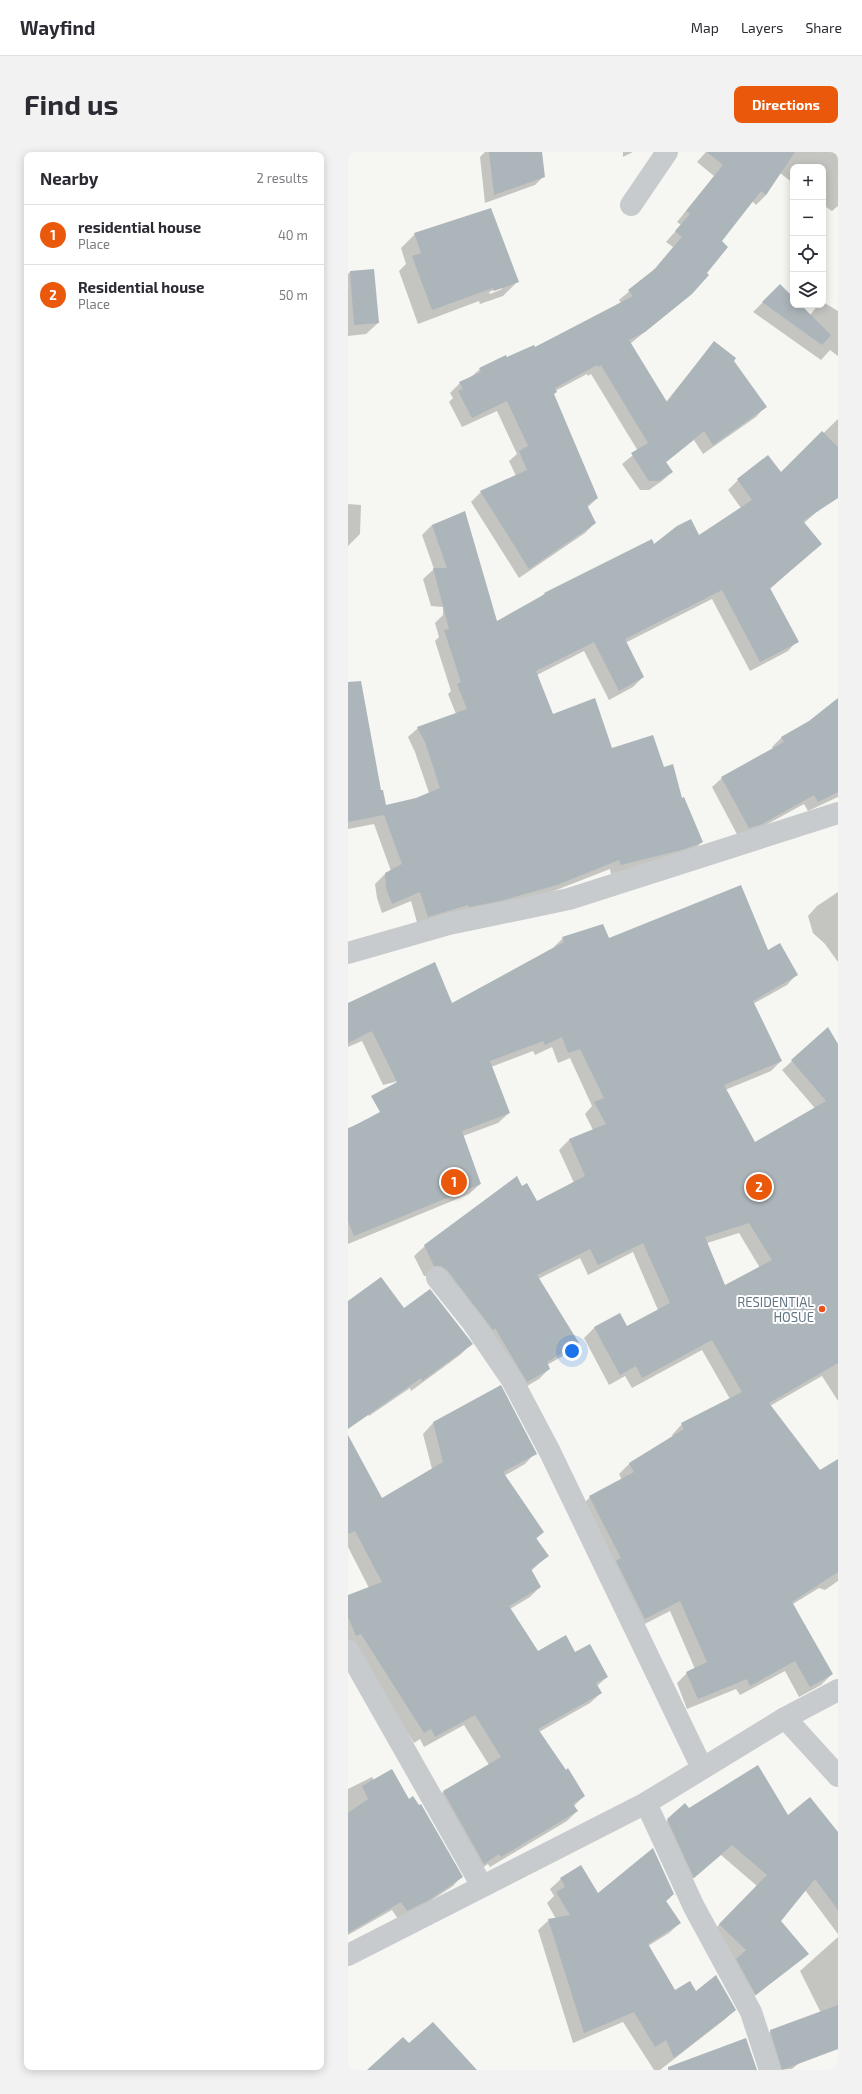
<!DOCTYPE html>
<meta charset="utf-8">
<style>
:root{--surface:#fff;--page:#f2f2f3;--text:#2b2b33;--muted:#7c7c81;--line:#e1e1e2;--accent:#ea580c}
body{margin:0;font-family:"Exo 2",sans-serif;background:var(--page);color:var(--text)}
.controls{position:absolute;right:12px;top:12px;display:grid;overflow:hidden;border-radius:8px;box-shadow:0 2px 10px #0003}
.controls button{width:36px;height:36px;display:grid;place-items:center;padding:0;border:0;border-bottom:1px solid var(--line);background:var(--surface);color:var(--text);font:20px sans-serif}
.you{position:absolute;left:224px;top:1199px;width:14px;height:14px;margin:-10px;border:3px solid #fff;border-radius:50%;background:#1a73e8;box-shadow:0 0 0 6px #1a73e833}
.badge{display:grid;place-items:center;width:26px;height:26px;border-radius:50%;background:var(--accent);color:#fff;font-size:13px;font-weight:700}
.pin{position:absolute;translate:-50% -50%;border:2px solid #fff;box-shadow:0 1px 4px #0006}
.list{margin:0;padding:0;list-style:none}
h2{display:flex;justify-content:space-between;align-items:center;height:52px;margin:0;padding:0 16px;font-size:17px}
h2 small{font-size:13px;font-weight:400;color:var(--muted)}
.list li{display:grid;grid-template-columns:26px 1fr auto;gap:12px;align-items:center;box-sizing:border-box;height:60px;padding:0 16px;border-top:1px solid var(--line)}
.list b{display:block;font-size:15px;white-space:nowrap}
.list p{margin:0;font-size:13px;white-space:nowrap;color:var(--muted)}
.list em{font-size:13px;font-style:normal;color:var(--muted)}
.icon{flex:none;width:22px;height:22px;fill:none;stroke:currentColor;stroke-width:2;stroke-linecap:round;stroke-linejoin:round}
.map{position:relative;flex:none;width:490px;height:1918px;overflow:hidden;border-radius:8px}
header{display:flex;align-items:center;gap:24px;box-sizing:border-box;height:56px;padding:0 20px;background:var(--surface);border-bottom:1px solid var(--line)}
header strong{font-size:19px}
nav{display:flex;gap:22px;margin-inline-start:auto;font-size:14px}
.intro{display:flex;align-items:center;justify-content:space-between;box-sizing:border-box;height:96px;padding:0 24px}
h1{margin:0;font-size:28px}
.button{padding:10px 18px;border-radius:8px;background:var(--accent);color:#fff;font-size:14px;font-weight:700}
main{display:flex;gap:24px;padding:0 24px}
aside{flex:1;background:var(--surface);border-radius:8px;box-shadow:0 2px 10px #0003}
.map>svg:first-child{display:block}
.shadow{fill:#0003;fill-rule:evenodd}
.building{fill:#acb5ba;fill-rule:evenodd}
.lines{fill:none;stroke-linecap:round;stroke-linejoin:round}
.street{stroke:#c8cbce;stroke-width:22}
.poi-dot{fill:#f04f19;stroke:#fff;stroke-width:1.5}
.labels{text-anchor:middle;stroke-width:4;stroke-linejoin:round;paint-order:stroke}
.poi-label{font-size:13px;fill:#637686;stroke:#fff;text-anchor:end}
</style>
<header>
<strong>Wayfind</strong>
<nav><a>Map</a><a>Layers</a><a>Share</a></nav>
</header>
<div class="intro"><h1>Find us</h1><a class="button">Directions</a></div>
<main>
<aside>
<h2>Nearby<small>2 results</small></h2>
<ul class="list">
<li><span class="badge">1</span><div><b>residential house</b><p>Place</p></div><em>40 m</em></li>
<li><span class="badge">2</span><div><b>Residential house</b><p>Place</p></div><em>50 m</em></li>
</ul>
</aside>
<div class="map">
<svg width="490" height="1918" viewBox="0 0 490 1918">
<rect width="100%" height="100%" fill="#f6f6f2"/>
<g class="shadow">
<polygon points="137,0 193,0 196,24 187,33 137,51 132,5"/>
<polygon points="275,0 285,0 275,5"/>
<polygon points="358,0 487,0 490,2 490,54 484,59 475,53 475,15 445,15 445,31 432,21 418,43 408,53 404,49 373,89 344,141 282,192 318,250 366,190 384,209 417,255 408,265 355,302 346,288 317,311 324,320 314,329 301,338 292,338 274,312 290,299 243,222 240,224 239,222 207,239 205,242 249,346 239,356 247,371 237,381 171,426 123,350 133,340 168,324 161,309 169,302 149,259 114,275 101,250 105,246 102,241 112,231 123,225 132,217 186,196 274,152 271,148 304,120 325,95 318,90 333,73 329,70 366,24 349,10"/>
<path d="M67,82l102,48 -14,14 -23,8 -1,-3 -61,23 -19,-53 7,-7 -5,-16zM154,135v2l-12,5 -1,-2z"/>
<polygon points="25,118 30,171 18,182 0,184 0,122 2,120"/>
<polygon points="432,133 445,146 445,153 452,153 462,163 470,153 475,153 475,150 490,159 490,204 482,198 473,208 405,160"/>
<polygon points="490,267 490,333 473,356 456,371 473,392 422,437 449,489 440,499 402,519 364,447 277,491 295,525 285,535 261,548 236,499 189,523 204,564 263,598 315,616 354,690 344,700 263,722 262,717 198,742 70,774 63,749 34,761 29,746 27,732 37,722 43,719 26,672 0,677 0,569 38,654 68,647 81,641 67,600 60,585 70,576 108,562 100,542 103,539 87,489 91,485 87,471 95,463 95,455 83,454 75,427 86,417 74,383 84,373 116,361 148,470 192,446 196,442 303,388 306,393 351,385 393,356 380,338 390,328 433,322"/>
<polygon points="0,352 13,353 12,382 0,394"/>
<polygon points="490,548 490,645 460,659 456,652 401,682 391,686 364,635 374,626 425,597 424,595 434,585 462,569"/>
<polygon points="490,740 490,810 477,792 465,781 460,764 469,754"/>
<path d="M215,786l46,1 158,13 30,22 -10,11 -34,19 28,57 -10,10 -46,19 30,54 83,-1v258l-16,-25 -52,30 50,65 18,-11v121l-13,9 -6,-2 -26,16 39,70 -11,11 -22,12 -14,-26 -45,24 -4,-6 -49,20 -10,-26 10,-10 8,-4 -25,-58 -35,18 -55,-122 10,-10 32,-17 -3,-6 10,-10 44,-27 -1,-2 10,-11 48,-25 -28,-49 -70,38 -7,-12 -16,9 -25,-47 10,-10 25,-13 8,12 31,-17 -25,-58 -45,23 -8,-17 -42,21 40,64 -10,10 -21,12 2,4 -10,10 -22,13 -86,-116h-7l-10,-20 11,-10 96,-59 15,16 38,-20 -15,-33 10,-10 24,-10 -8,-16 7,-8 -22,-48 -12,5 -6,-16 -17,8 -2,-4 -42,16 18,46 -11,10 -35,13 17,48 -11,10 -121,50v-116l96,-40 -6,-17 -55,14 -21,-44 -14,6v-42l86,-41 18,40 101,-56zM391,1081l21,35 -35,19 -18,-44z"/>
<polygon points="480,877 490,894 490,946 472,962 434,918"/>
<polygon points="56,1158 123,1192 112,1203 63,1239 62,1236 21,1264 0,1234 0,1163"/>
<polygon points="85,1271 187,1301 177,1312 156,1324 195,1380 188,1387 199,1404 183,1419 192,1435 182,1445 162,1457 190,1500 227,1501 259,1525 249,1534 253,1541 242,1551 191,1580 236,1644 226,1654 229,1659 219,1669 142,1715 140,1712 125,1722 85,1650 95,1640 141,1613 116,1573 76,1595 72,1587 66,1591 2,1492 0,1493 0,1444 21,1436 0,1395 0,1318 34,1347 84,1317 75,1282"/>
<polygon points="24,1625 26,1628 61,1648 113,1725 105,1734 72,1756 50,1767 44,1758 0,1783 0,1637"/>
<polygon points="341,1657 440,1664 490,1685 490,1782 457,1738 432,1769 434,1821 397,1852 378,1818 388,1809 361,1783 409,1734 373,1703 335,1735 309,1678 320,1668"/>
<polygon points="213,1727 250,1743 325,1742 317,1750 332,1771 321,1781 300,1794 327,1839 348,1840 387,1858 376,1868 312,1918 306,1918 275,1870 225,1891 190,1778 201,1768 208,1767 199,1751 206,1744 202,1737"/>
<polygon points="490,1785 490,1895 452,1819"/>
<polygon points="423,1879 450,1912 444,1917 427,1918 416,1885"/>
</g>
<g class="building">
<polygon points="141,0 194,0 197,25 146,43"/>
<polygon points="359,0 447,0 418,43 413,39 374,89 380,95 359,121 361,123 344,142 297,180 281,188 319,250 366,189 388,206 386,209 419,255 365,293 356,279 318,310 325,320 311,329 301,329 283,301 300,291 253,213 250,215 249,213 207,236 209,240 206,242 250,346 239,353 248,371 181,417 132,339 179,318 171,299 180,294 159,249 124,266 110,239 115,237 111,230 133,220 131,216 158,203 159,205 186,193 187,195 285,144 280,138 308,116 334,85 327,79 342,62 338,59 375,13"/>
<polygon points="143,56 171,130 146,139 145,136 84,158 64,104 73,101 66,81"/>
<polygon points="26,117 31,171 6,173 2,119"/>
<polygon points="432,132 445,145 445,153 453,153 483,183 474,193 414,150"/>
<polygon points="474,279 490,295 490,346 455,369 474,392 422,436 451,490 412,510 374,438 277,487 296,525 271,539 246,490 188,519 205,562 247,546 264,596 305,583 316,615 325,612 334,646 336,645 355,690 337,697 273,713 271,708 209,733 152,749 121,755 120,753 80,765 72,740 44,752 38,736 37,721 54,712 36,663 0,670 0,530 13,529 33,638 35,638 38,653 68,646 92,636 77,590 69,575 119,557 109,532 113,530 96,478 101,477 85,416 99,416 84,373 117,359 149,469 197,442 196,441 304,387 306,392 329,374 343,367 351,383 404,348 389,327 420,303 433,320"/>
<polygon points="490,546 490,640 470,650 466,643 412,673 401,676 373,625 436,590 433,585 461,569"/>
<path d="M393,733l27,65 12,-7 18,32 -45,26 29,60 -58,24 31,57 71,-41 -35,-41 37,-33 10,17v319l-69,40 51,67 18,-11v113l-46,30 41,72 -23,13 -15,-26 -45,25 -3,-7 -49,20 -12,-27 21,-10 -27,-61 -35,18 -29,-58 5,-3 -32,-62 45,-24 -5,-9 55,-34 -3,-6 61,-31 -30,-52 -70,38 -6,-12 -16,9 -26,-48 26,-14 7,13 43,-23 -27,-60 -45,22 -8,-16 -53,26 42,68 -32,19 3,7 -23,13 -32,-54 -2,2 -46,-60 -6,-4h-7l-10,-21 93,-69 5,10 5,-3 10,18 48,-25 -16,-37 37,-15 -12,-22 10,-4 -24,-49 -12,4 -6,-16 -17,8 -2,-4 -53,20 20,52 -48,18 19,53 -127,52 -6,-15v-92l32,-17 -9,-16 26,-14 -25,-51 -24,12v-40l87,-41 17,41 112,-61 -2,-5 41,-13 6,14zM401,1071l23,37 -47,25 -20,-48z"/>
<polygon points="33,1125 56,1156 82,1137 125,1192 74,1229 73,1226 0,1277 0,1149"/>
<polygon points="153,1233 189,1302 155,1320 196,1380 188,1386 201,1404 183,1417 193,1435 161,1454 190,1499 218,1483 227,1500 242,1492 260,1525 248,1531 254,1541 190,1577 218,1618 220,1616 237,1644 225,1652 230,1659 153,1705 151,1702 136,1712 95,1639 153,1605 127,1563 87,1585 83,1577 76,1581 13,1482 8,1484 0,1465 0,1443 34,1430 7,1379 0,1382 0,1283 34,1346 95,1310 85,1270"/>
<polygon points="410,1613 440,1663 462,1645 490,1680 490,1758 467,1727 433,1769 461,1802 408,1843 388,1807 398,1798 371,1772 419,1723 384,1693 346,1726 319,1667 337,1651 341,1656"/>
<polygon points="44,1617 61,1647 65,1644 71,1653 73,1652 115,1725 81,1748 59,1759 53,1750 0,1781 0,1661 20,1647 14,1634"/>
<polygon points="305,1696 326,1742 318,1749 333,1771 300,1792 327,1838 342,1829 348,1839 368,1823 388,1858 326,1906 318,1888 307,1895 286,1860 236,1881 200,1767 222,1763 208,1740 217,1735 212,1726 233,1713 250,1741"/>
<polygon points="490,1853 490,1897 434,1918 422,1878"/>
<polygon points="85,1870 129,1918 19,1918 55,1885 61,1891"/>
<polygon points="398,1886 409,1918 320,1918 320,1915"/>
</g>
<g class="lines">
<g class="street">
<polyline points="283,53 319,0"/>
<polyline points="0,801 101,772 221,747 490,661"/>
<polyline points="89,1126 125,1171 164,1228 202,1300 354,1616"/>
<polyline points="0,1498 134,1734"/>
<polyline points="437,1566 490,1624"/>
<polyline points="298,1651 346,1755 403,1860 422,1918"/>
<polyline points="0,1803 298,1651 437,1566 490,1538"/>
</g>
</g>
<circle class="poi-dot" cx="474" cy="1157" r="4"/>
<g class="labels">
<g class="poi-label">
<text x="466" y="1155">RESIDENTIAL<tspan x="466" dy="15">HOSUE</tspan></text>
</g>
</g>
</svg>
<div class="controls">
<button>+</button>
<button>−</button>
<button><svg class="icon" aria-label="locate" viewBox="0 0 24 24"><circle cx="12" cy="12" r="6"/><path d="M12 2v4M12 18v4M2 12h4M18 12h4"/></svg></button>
<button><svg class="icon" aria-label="layers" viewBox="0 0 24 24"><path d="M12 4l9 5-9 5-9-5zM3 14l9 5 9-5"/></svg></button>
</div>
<div class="you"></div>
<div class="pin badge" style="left:106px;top:1030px">1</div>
<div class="pin badge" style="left:411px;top:1035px">2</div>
</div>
</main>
